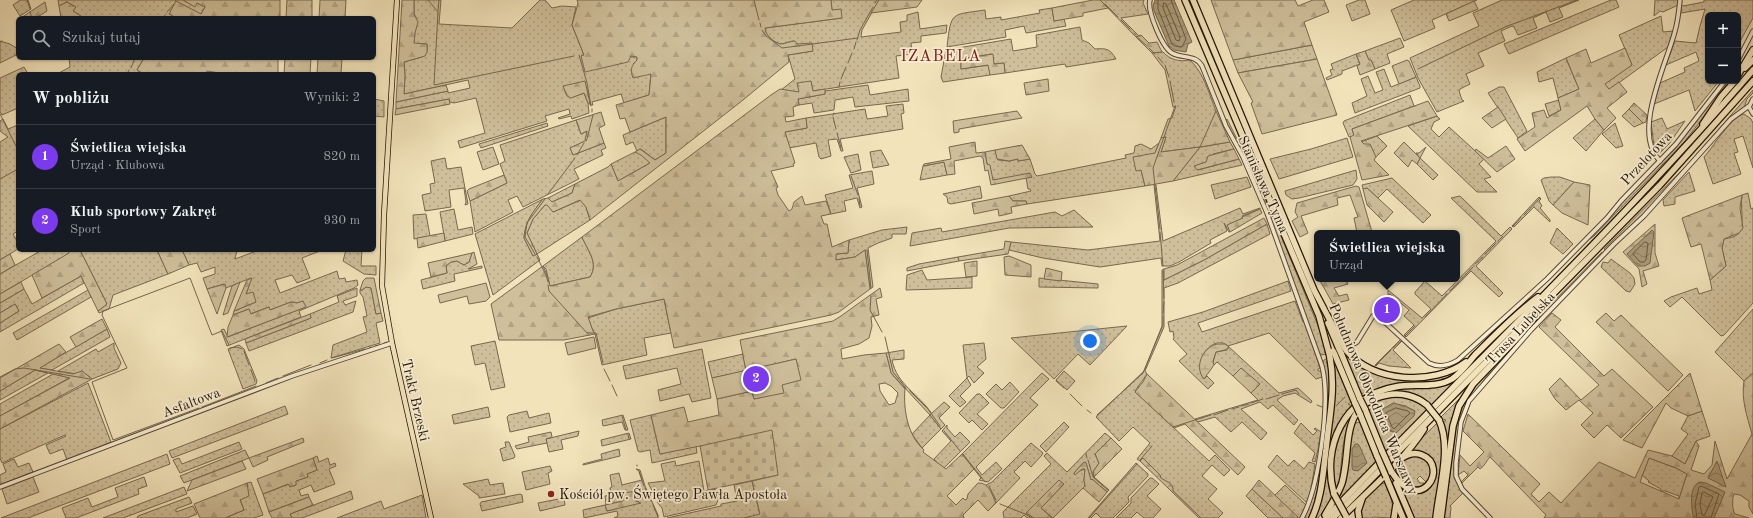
<!DOCTYPE html>
<html lang="pl">
<meta charset="utf-8">
<style>
:root{--surface:#171b24;--page:#242831;--text:#f1f3f6;--muted:#9ea1a6;--line:#363941;--accent:#7c3aed}
body{margin:0;font-family:"Old Standard TT",serif;background:var(--page);color:var(--text)}
.controls{position:absolute;right:12px;top:12px;display:grid;overflow:hidden;border-radius:6px;box-shadow:0 1px 3px #0004}
.controls button{width:36px;height:36px;display:grid;place-items:center;padding:0;border:0;border-bottom:1px solid var(--line);background:var(--surface);color:var(--text);font:20px sans-serif}
.you{position:absolute;left:1090px;top:341px;width:14px;height:14px;margin:-10px;border:3px solid #fff;border-radius:50%;background:#1a73e8;box-shadow:0 0 0 6px #1a73e833}
.badge{display:grid;place-items:center;width:26px;height:26px;border-radius:50%;background:var(--accent);color:#fff;font-size:13px;font-weight:700}
.pin{position:absolute;translate:-50% -50%;border:2px solid #fff;box-shadow:0 1px 4px #0006}
.popup{position:absolute;left:1314px;top:230px;width:146px;height:52px;box-sizing:border-box;display:grid;place-content:center;border-radius:6px;background:var(--surface);filter:drop-shadow(0 1px 3px #0005);font-size:13px;white-space:nowrap;color:var(--muted)}
.popup b{font-size:15px;color:var(--text)}
.popup::after{content:'';position:absolute;left:50%;top:100%;margin-left:-8px;border:8px solid transparent;border-top-color:var(--surface)}
.list{margin:0;padding:0;list-style:none}
h2{display:flex;justify-content:space-between;align-items:center;height:52px;margin:0;padding:0 16px;font-size:17px}
h2 small{font-size:13px;font-weight:400;color:var(--muted)}
.list li{display:grid;grid-template-columns:26px 1fr auto;gap:12px;align-items:center;box-sizing:border-box;height:64px;padding:0 16px;border-top:1px solid var(--line)}
.list b{display:block;font-size:15px;white-space:nowrap}
.list p{margin:0;font-size:13px;white-space:nowrap;color:var(--muted)}
.list em{font-size:13px;font-style:normal;color:var(--muted)}
.icon{flex:none;width:22px;height:22px;fill:none;stroke:currentColor;stroke-width:2;stroke-linecap:round;stroke-linejoin:round}
.map{position:relative;flex:none;width:1753px;height:518px;overflow:hidden}
.search{position:absolute;background:var(--surface);box-shadow:0 1px 3px #0004;left:16px;top:16px;width:360px;height:44px;display:flex;align-items:center;gap:10px;box-sizing:border-box;padding:0 14px;border-radius:6px;color:var(--muted);font-size:15px}
.panel{position:absolute;background:var(--surface);box-shadow:0 1px 3px #0004;left:16px;top:72px;width:360px;height:180px;border-radius:6px}
.map>svg:first-child{display:block}
.grass{fill:url(#grass-dots);stroke:#79684e;fill-rule:evenodd}
.forest{fill:url(#forest-firs);stroke:#79684e;fill-rule:evenodd}
.wetland{fill:url(#wetland-marsh);stroke:#79684e}
.cemetery{fill:url(#cemetery-stones);stroke:#79684e}
.park{fill:#cfbf9b;stroke:#79684e}
.water{fill:url(#water-waves);stroke:#75654a}
.lines{fill:none;stroke-linecap:round;stroke-linejoin:round}
.shore{stroke:#68573e;stroke-width:1}
.stream{stroke:#75654a;stroke-width:1}
.tertiary-casing{stroke:#57462f;stroke-width:5.5}
.primary-casing{stroke:#231200;stroke-width:6}
.motorway-casing{stroke:#231200;stroke-width:8}
.tertiary{stroke:#f7edd3;stroke-width:3.5}
.primary{stroke:#f2e3bb;stroke-width:4.5}
.motorway{stroke:#f2e3bb;stroke-width:5.5}
.motorway-bridge-casing{stroke:#231200;stroke-width:8;stroke-linecap:butt}
.motorway-bridge{stroke:#f2e3bb;stroke-width:5.5}
.poi-dot{fill:#8f2418;stroke:#f7edd3;stroke-width:1.5}
.labels{text-anchor:middle;stroke-width:3.5;stroke-linejoin:round;paint-order:stroke}
.street-label{font-size:14px;fill:#231200;stroke:#f7edd3}
.poi-label{font-size:14px;fill:#231200;stroke:#f7edd3;text-anchor:start}
.quarter-label{font-size:16px;letter-spacing:1px;fill:#7a1f14;stroke:#f7edd3}
</style>
<div class="map">
<svg width="1753" height="518" viewBox="0 0 1753 518">
<defs>
<pattern id="grass-dots" width="8" height="8" patternUnits="userSpaceOnUse"><rect width="8" height="8" fill="#cfbf9b"/><path d="M2 2h.1M6 6h.1" fill="none" stroke="#b1a384" stroke-width="1.8" stroke-linecap="round"/></pattern>
<pattern id="forest-firs" width="22" height="20" patternUnits="userSpaceOnUse"><rect width="22" height="20" fill="#cfbf9b"/><path d="M5 1l3.5 6h-7zM16 11l3.5 6h-7z" fill="#b1a384"/></pattern>
<pattern id="wetland-marsh" width="20" height="14" patternUnits="userSpaceOnUse"><rect width="20" height="14" fill="#cfbf9b"/><path d="M1 5h8M5 5V1M11 12h8M15 12V8" fill="none" stroke="#b1a384"/></pattern>
<pattern id="cemetery-stones" width="16" height="16" patternUnits="userSpaceOnUse"><rect width="16" height="16" fill="#cfbf9b"/><path d="M2 7V4a2 2 0 0 1 4 0v3zM10 15v-3a2 2 0 0 1 4 0v3z" fill="#b1a384"/></pattern>
<pattern id="water-waves" width="16" height="10" patternUnits="userSpaceOnUse"><rect width="16" height="10" fill="#ac9c7b"/><path d="M0 5q4-4 8 0t8 0" fill="none" stroke="#8c7e62"/></pattern>
</defs>
<rect width="100%" height="100%" fill="#f2e3bb"/>
<filter id="stains"><feTurbulence type="fractalNoise" baseFrequency=".005" numOctaves="4"/><feColorMatrix values="0 0 0 0 .2 0 0 0 0 .09 0 0 0 0 .02 0 0 0 .5 -.17"/></filter>
<radialGradient id="worn" r=".72"><stop offset=".6" stop-color="#630" stop-opacity="0"/><stop offset="1" stop-color="#630" stop-opacity=".3"/></radialGradient>
<g class="grass">
<polygon points="20,0 28,0 31,9 20,16 13,5"/>
<polygon points="58,0 183,0 195,6 197,3 205,7 201,14 173,16 172,18 80,18 81,16 73,11 75,7 67,2 59,6"/>
<polygon points="414,0 441,0 439,24 512,28 540,0 545,0 552,8 562,6 576,7 572,25 584,55 581,56 637,57 637,60 633,64 651,73 649,95 624,103 621,94 592,102 593,105 590,105 587,89 563,86 566,94 573,97 584,93 588,103 589,113 572,119 571,116 559,119 558,118 570,114 569,109 545,116 547,121 460,148 458,141 485,133 476,98 454,103 450,102 449,99 396,109 396,102 448,91 448,93 470,88 468,80 404,94 405,76 404,62 422,57 427,52 427,44 414,44 416,17 414,14"/>
<path d="M831,0h48l-17,30 -1,7 40,-5 -1,-10 7,-1v-6l11,-3 2,17 27,-4 -1,8 -25,3v6l-10,1 1,11 -16,2 3,22 -86,13 -2,-10 -12,12 -18,-3 14,-11 -7,-24 25,-4 -16,-7 -3,-3c-4,0 -9,3 -13,3 -7,-1 -16,-9 -16,-16l77,-10 -10,-8z"/>
<polygon points="1100,0 1144,0 1143,3 1148,14 1121,18 1139,36 1136,37"/>
<polygon points="1188,0 1190,0 1237,112 1235,112"/>
<polygon points="1359,0 1365,0 1370,14 1352,21 1346,5"/>
<polygon points="1414,0 1477,0 1432,20 1435,28 1404,41 1391,10"/>
<polygon points="1502,0 1579,0 1559,8 1563,17 1550,22 1546,12 1533,18 1537,28 1518,35 1514,27 1512,26 1501,31 1505,41 1478,53 1484,66 1466,74 1470,84 1460,89 1459,91 1462,100 1464,101 1437,112 1418,78 1410,58 1479,26 1473,13"/>
<polygon points="1611,0 1616,0 1619,7 1509,54 1504,44"/>
<polygon points="1655,0 1678,0 1678,5 1663,12 1660,11 1654,16"/>
<polygon points="1704,0 1753,0 1753,18 1738,45 1738,15 1708,15 1708,81 1719,81 1695,111 1689,90 1654,104 1660,83 1685,72 1684,68 1699,61 1696,52 1666,65 1675,41 1696,43 1700,26 1705,9 1681,13 1681,4 1683,6 1704,2"/>
<path d="M1052,8l2,13 10,-2 2,7 -40,7 -2,-7 -19,4 1,7 -59,10c4,-36 4,-32 38,-37l1,9 15,-2v3l39,-7 -1,-3z"/>
<polygon points="1661,16 1663,32 1673,31 1668,47 1609,90 1604,83 1632,65 1619,35"/>
<path d="M1080,27l2,13 7,3 6,6c12,-1 15,0 21,10l-50,8 -1,-3 -60,9 -1,-10 -10,1 -2,-10 -31,5v10l28,-4 1,10 -47,7 -2,-5 5,-27 65,-11 2,12 24,-4 -1,-12z"/>
<polygon points="1400,38 1404,47 1387,54 1390,63 1375,69 1371,60 1369,61 1365,51"/>
<polygon points="0,41 10,44 18,49 18,54 0,63"/>
<polygon points="1312,45 1317,59 1238,73 1233,60"/>
<path d="M1163,52c7,8 17,10 27,8 14,13 19,34 26,51l-15,36 29,-5 4,7 -21,5 -7,8 -11,4 3,4 41,-11 3,6 -69,16 27,-34 -39,5 5,-15 -5,1 7,-19 4,-1 4,-12 -3,1 -8,-37 -13,-17z"/>
<polygon points="1356,54 1360,64 1342,71 1342,74 1327,80 1326,78 1332,75 1330,70 1333,69 1331,64"/>
<polygon points="69,58 144,58 137,70 144,74 57,74 70,67"/>
<polygon points="1566,58 1579,89 1558,98 1553,78 1539,82 1537,72"/>
<polygon points="24,67 28,74 18,74 18,108 2,115 0,112 0,78"/>
<polygon points="1384,69 1391,87 1416,77 1420,86 1420,88 1355,113 1352,103 1367,96 1361,79 1368,76 1375,93 1383,90 1376,72"/>
<polygon points="1727,81 1732,81 1685,141 1594,236 1590,239 1589,238 1625,199 1675,149"/>
<polygon points="868,85 870,95 908,89 909,101 855,107 853,97 835,100 834,110 814,113 812,103 799,105 798,99 825,94 825,91"/>
<polygon points="1499,87 1504,87 1527,131 1518,138 1488,93"/>
<polygon points="1753,90 1753,93 1747,99 1744,108 1730,117 1649,209 1606,250 1604,249 1687,165"/>
<polygon points="1410,95 1414,106 1352,129 1354,136 1349,137 1343,123 1344,121"/>
<polygon points="374,99 384,101 384,117 374,116"/>
<polygon points="1559,100 1561,110 1549,116 1545,104"/>
<polygon points="903,104 904,113 901,114 903,129 840,139 843,151 841,151 837,139 828,140 831,156 821,159 819,157 816,143 789,148 785,132 807,128 806,118 865,109 867,119 888,116 886,106"/>
<polygon points="1629,109 1643,123 1634,127 1622,116"/>
<path d="M1744,114l7,5 2,4v45l-10,-32 -9,3 4,13 -4,1 7,21 -28,10 -9,-27c10,-11 27,-40 40,-43z"/>
<polygon points="1437,116 1440,119 1434,122 1431,129 1439,137 1449,127 1484,159 1479,164 1491,177 1484,179 1497,192 1477,192 1408,126"/>
<polygon points="666,117 666,153 655,160 641,149 637,151 633,142 626,145 623,135"/>
<polygon points="1662,118 1667,129 1685,121 1669,144 1660,153 1658,152 1654,146 1651,122"/>
<polygon points="3,119 8,129 18,125 18,231 13,234 17,241 18,240 18,249 0,260 0,142 8,137 0,131 0,121"/>
<polygon points="1227,119 1237,139 1241,139 1321,333 1326,351 1324,352 1327,354 1321,355 1317,349 1270,218 1225,121"/>
<polygon points="1595,119 1604,130 1586,151 1573,138"/>
<polygon points="576,120 581,134 588,131 587,141 570,148 573,155 604,143 606,148 601,150 603,155 574,169 579,179 523,207 517,196 508,200 513,212 475,232 470,201 507,183 500,164 505,161 500,145"/>
<polygon points="547,123 548,126 481,148 479,144"/>
<polygon points="1615,123 1623,146 1616,148 1602,134"/>
<polygon points="1377,136 1387,146 1376,157 1361,142"/>
<polygon points="1347,138 1353,157 1279,179 1270,159 1311,149"/>
<polygon points="1159,143 1155,153 1141,170 1145,186 1027,204 1026,201 1013,201 1009,196 1031,191 1030,189 1028,189 1026,178 1032,177 993,180 987,164 985,152 995,150 998,160 1009,161 1018,159 1018,161 1030,159 1035,174 1037,176 1126,158 1125,155 1134,153 1135,146 1141,144 1151,149"/>
<polygon points="493,147 499,164 483,170 477,152"/>
<polygon points="1426,147 1420,158 1438,175 1433,180 1417,164 1420,158 1416,153 1419,153"/>
<polygon points="881,150 889,165 873,168 870,152"/>
<polygon points="635,152 641,154 650,163 618,181 611,164"/>
<polygon points="858,154 861,170 851,173 844,157"/>
<polygon points="445,158 447,169 461,167 468,204 465,205 466,202 464,188 449,190 451,207 425,211 422,195 431,193 430,184 435,183 431,161"/>
<polygon points="944,162 947,175 920,180 923,166"/>
<polygon points="1356,170 1357,179 1353,185 1299,198 1292,199 1286,195 1285,191"/>
<polygon points="872,171 874,184 857,188 862,207 860,208 857,198 844,201 846,211 831,214 825,195 853,188 849,175"/>
<polygon points="1689,172 1695,191 1675,197 1675,204 1664,206 1663,200"/>
<polygon points="1247,177 1251,187 1215,199 1211,185"/>
<polygon points="1551,177 1560,177 1574,182 1553,205 1549,201 1541,180 1544,178"/>
<polygon points="1392,178 1431,215 1423,223 1387,189 1378,198 1367,188 1363,189 1362,185"/>
<polygon points="575,184 572,193 552,202 548,198"/>
<polygon points="1154,185 1156,185 1163,241 1240,208 1243,214 1260,208 1260,209 1242,216 1243,218 1228,225 1230,232 1229,232 1224,223 1227,231 1210,240 1211,243 1179,262 1170,266 1162,266 1161,258 1100,267 1043,258 1009,250 1011,242 1088,250 1160,241"/>
<polygon points="980,186 982,198 951,204 948,203 947,197 943,194"/>
<path d="M1748,193l3,16 2,-1v95l-29,32 -3,1 -39,-39 -12,10 -6,-6 7,-4 26,-9 2,6 13,-4 -2,-10 16,-14 -4,-18 2,-9c5,-1 12,-2 15,-6 6,-6 1,-27 3,-38z"/>
<polygon points="1460,196 1501,236 1510,227 1512,229 1476,266 1503,293 1499,297 1471,271 1406,337 1404,335 1414,325 1404,316 1409,310 1390,294 1388,296 1388,290 1422,318 1431,309 1415,294 1415,292 1425,281 1442,296 1496,241 1451,198"/>
<polygon points="1539,197 1541,199 1539,201 1542,206 1540,208 1550,220 1550,222 1534,207 1514,227 1512,226"/>
<path d="M543,199c-10,13 -18,22 -19,39l9,18 4,-2 -10,-21 6,-14 12,-14 2,-1 6,8 28,-12 5,7 4,13 -53,34 3,6 -47,35 -18,-61z"/>
<polygon points="454,209 458,230 472,227 473,234 445,241 440,212"/>
<polygon points="1074,210 1093,227 1009,228 910,246 912,233 941,228 942,232 1055,212 1062,216"/>
<polygon points="426,214 430,236 414,239 413,215"/>
<polygon points="1267,224 1270,234 1178,283 1164,288 1164,327 1145,371 1147,374 1135,391 1209,461 1215,455 1230,470 1224,476 1212,465 1202,476 1217,489 1208,499 1223,513 1218,518 1201,518 1173,491 1168,482 1164,481 1142,458 1140,461 1137,459 1150,443 1133,427 1119,441 1096,417 1144,371 1162,326 1162,270 1164,269 1164,280 1204,260"/>
<polygon points="907,227 906,234 892,234 892,238 878,243 868,248 873,287 870,289 865,250 855,257 836,260 835,254 848,253 849,240 882,230"/>
<polygon points="1557,228 1573,244 1563,254 1550,243"/>
<path d="M582,237c6,14 17,26 8,40l-40,9 -4,-17 -3,-3z"/>
<polygon points="42,250 54,250 55,252 59,250 68,250 70,253 0,294 0,274"/>
<polygon points="80,250 157,250 168,274 113,295 109,309 99,313 98,311 107,304"/>
<polygon points="182,250 237,250 235,259 259,250 318,250 320,251 302,258 310,278 297,283 292,275 275,280 280,293 337,271 339,279 345,278 346,282 357,280 358,285 354,288 299,311 301,317 227,346 221,330 224,329 228,337 305,307 303,301 297,303 291,302 270,310 269,307 250,314 249,309 233,315 234,311 256,302 246,295 251,278 226,288 224,284 207,289 203,278 215,274 215,267 201,272 197,263 189,265"/>
<polygon points="346,250 362,250 361,266 376,266 376,275 364,274 343,261"/>
<polygon points="474,252 477,264 468,269 482,266 482,268 454,274 455,281 423,289 421,280 447,273 446,266 451,262 457,261 464,265 469,262 472,253"/>
<polygon points="1602,252 1603,253 1488,375 1470,398 1460,421 1454,469 1455,478 1463,493 1450,506 1451,507 1450,518 1444,518 1457,420 1468,394 1546,309"/>
<polygon points="958,257 959,261 907,271 907,268 919,264"/>
<polygon points="1611,259 1630,273 1634,278 1635,284 1630,292 1626,291 1601,267 1603,262 1608,263"/>
<polygon points="922,270 927,280 972,277 972,288 906,290 907,275"/>
<polygon points="81,276 84,283 0,332 0,323 19,311 15,304 0,313 0,303 24,289 32,304"/>
<polygon points="1039,278 1098,284 1098,288 1039,287"/>
<path d="M1288,281l3,10 -93,32 4,9 93,-31 8,21h2l15,46 -2,1v2h3l1,6 -6,2 -47,-46 -41,13c-15,-13 -37,16 -24,33l3,-3 7,7 -6,6 -29,-28 8,-7 -14,-15 1,-1 -1,-7 -3,1 -2,-10 35,-10z"/>
<polygon points="366,287 371,287 376,314 381,313 383,321 376,323 380,343 331,358 333,345 367,332 363,317 367,316 363,297 360,293 360,290 362,290"/>
<polygon points="357,288 357,296 343,301 345,305 356,301 353,312 249,351 246,343 311,318 310,314 339,302 337,296"/>
<polygon points="88,290 91,297 17,340 13,333"/>
<polygon points="664,299 671,333 644,338 647,355 602,365 595,334 593,331 588,318 616,309"/>
<polygon points="1753,309 1753,373 1744,381 1715,352"/>
<path d="M1520,315l-160,163 -21,22 -1,-3 10,-52 7,-24 1,2 4,-1 14,36 10,-9 -16,-39 5,-2 -4,-3c16,-12 41,-10 56,3l4,-4 -23,-11 -34,4 22,-8 33,-2 34,-14zM1393,404l12,2 10,5 -19,22 -6,-2 -9,-19 2,-3z"/>
<polygon points="1127,326 1090,365 1078,354 1054,379 1011,338"/>
<polygon points="107,329 110,337 52,370 39,368"/>
<polygon points="1401,339 1418,356 1402,341 1393,350 1411,368 1389,366 1379,363 1376,366 1375,365"/>
<polygon points="495,341 505,387 491,390 485,363 475,365 471,346"/>
<polygon points="114,343 114,348 121,363 118,369 92,379 89,376 58,371 96,349 98,352"/>
<polygon points="984,343 986,359 977,367 984,373 974,383 969,376 967,378 971,385 960,396 966,402 960,407 949,396 967,378 963,345"/>
<polygon points="239,345 244,349 257,381 256,384 243,389 228,349"/>
<polygon points="1229,347 1279,393 1298,388 1312,401 1311,403 1295,393 1283,396 1277,400 1298,420 1294,425 1273,405 1268,409 1260,402 1241,409 1267,433 1261,440 1242,422 1231,432 1215,417 1198,422 1195,419 1258,400 1251,393 1259,384 1241,368 1233,376 1217,362 1214,365 1213,362 1216,352 1227,350"/>
<polygon points="702,349 711,398 692,402 689,394 660,401 658,390 681,384 677,368 626,379 623,366"/>
<path d="M904,350v9l-12,1c5,25 27,34 40,54l-2,1 11,14 -19,19 -10,-14 18,-19 -39,-42 -5,-20z"/>
<path d="M1345,352c22,33 86,34 117,15 -24,23 -42,11 -71,18 -10,3 -19,8 -28,13l2,-6 -4,2 -18,-40z"/>
<polygon points="743,354 746,371 712,378 708,362"/>
<path d="M1331,357h2l18,45 -3,2 5,2c-25,24 -31,60 -19,92l-16,20h-5l3,-7 17,-106z"/>
<path d="M1328,358l-2,5h2l3,19 -13,115 -8,21h-6c11,-22 13,-45 16,-69 3,-19 6,-37 6,-56 1,-8 -5,-28 -2,-33z"/>
<polygon points="35,370 48,373 0,400 0,391"/>
<polygon points="1064,371 1075,381 1067,390 1056,380"/>
<polygon points="1042,373 1049,379 1030,398 1038,405 976,467 982,475 996,462 1002,469 988,482 979,480 981,478 962,454"/>
<polygon points="53,374 71,377 0,416 0,404"/>
<polygon points="1010,382 1019,392 1004,408 1001,408 986,394 996,384 1002,390"/>
<polygon points="88,383 111,442 67,460 63,449 50,454 46,445 66,436 65,435 2,463 0,458 0,429"/>
<polygon points="977,394 980,394 989,403 977,414 988,424 982,430 972,420 969,423 959,413"/>
<polygon points="1461,397 1455,411 1440,518 1446,451 1442,423 1446,420 1440,418"/>
<polygon points="285,406 288,414 172,458 169,451"/>
<polygon points="488,407 490,417 454,424 452,415"/>
<polygon points="527,411 529,418 549,413 551,423 510,432 507,417 509,415"/>
<path d="M1354,411l1,2c-16,21 -11,52 -18,77l-2,1c-8,-31 1,-56 19,-80z"/>
<polygon points="1702,411 1710,436 1696,441 1685,464 1672,456 1688,434 1681,429 1688,416"/>
<polygon points="623,415 628,430 625,430 622,422 603,426 602,420"/>
<polygon points="651,415 660,454 696,446 697,453 652,463 650,450 640,452 638,451 630,420"/>
<polygon points="1064,422 1069,427 1046,452 1040,446"/>
<path d="M1438,422c9,30 0,65 -4,96h-21l-13,-31c5,5 10,7 17,6 28,-4 23,-47 -9,-41z"/>
<polygon points="1301,423 1313,435 1317,431 1314,429 1315,428 1321,432 1319,443 1318,443 1319,445 1315,462 1312,461 1315,453 1294,433"/>
<polygon points="947,425 947,428 955,437 960,432 970,442 943,469 934,459 951,441 942,431"/>
<polygon points="579,431 578,436 561,440 563,449 549,452 546,439"/>
<polygon points="629,433 631,439 602,446 601,440"/>
<polygon points="1105,433 1111,438 1095,454 1099,463 1093,472 1094,477 1109,490 1107,492 1092,479 1091,480 1086,463 1083,463 1074,473 1085,469 1084,480 1085,486 1053,518 1041,508 1064,484 1027,513 1034,518 1027,518 1024,515 1021,518 1004,518 1003,512 1051,464 1044,456 1047,453 1067,472"/>
<polygon points="239,442 242,449 180,473 173,460 179,458 182,464"/>
<polygon points="505,442 509,442 515,456 514,458 503,461 500,449 506,447"/>
<polygon points="1031,443 1043,453 1042,455 1031,467 1025,461 1014,472 1020,478 996,503 986,485 992,482"/>
<polygon points="619,449 620,456 583,465 583,464 602,459 601,454"/>
<polygon points="245,450 249,458 184,483 180,476"/>
<polygon points="167,454 170,464 28,518 1,518"/>
<polygon points="1277,455 1288,466 1294,460 1304,469 1309,462 1315,464 1310,495 1307,503 1268,467"/>
<path d="M1418,455c14,7 16,14 9,28l-7,-7 -3,3 3,4h4l1,4 -17,2 -14,-17 3,-1 -2,-3 -14,15v1l4,-1c5,12 9,21 8,35l-20,-1 -1,1h-11l-2,-7 3,-9 32,-35 14,-10z"/>
<polygon points="317,456 319,462 328,458 330,465 335,463 336,466 329,469 335,484 314,492 311,485 299,490 301,496 308,494 309,497 269,512 263,494 289,484 296,485 295,481 308,477 307,474 317,470 313,458"/>
<polygon points="1649,458 1676,468 1687,474 1679,499 1679,496 1665,491 1660,491 1661,489 1648,482 1649,481 1642,475"/>
<polygon points="14,459 18,467 29,463 33,472 0,485 0,475 6,472 3,464"/>
<polygon points="675,461 676,466 699,461 704,491 715,489 718,500 716,505 664,517 662,508 657,502 670,499 668,490 654,494 648,483 665,481 661,464"/>
<polygon points="1136,463 1148,474 1148,476 1128,497 1129,502 1113,518 1101,518 1096,513 1091,518 1088,518"/>
<polygon points="550,466 552,471 548,473 550,484 526,490 522,472"/>
<polygon points="636,469 640,470 645,486 658,515 658,518 614,518 618,516 617,511 584,518 583,510 605,505 607,511 639,501 634,501 633,497 642,496 633,492 622,495 623,501 606,505 605,496 611,495 610,488 612,487 610,475 619,473 622,485 642,480 639,471"/>
<polygon points="33,477 39,492 7,504 2,489"/>
<polygon points="144,477 147,486 138,489 139,494 76,518 66,518 62,508 88,498 92,507 118,497 115,488"/>
<polygon points="1150,478 1152,478 1159,484 1147,496 1161,509 1153,518 1144,518 1137,512 1131,518 1116,518 1131,503 1131,498"/>
<polygon points="488,479 490,485 503,483 505,494 479,498 479,496 463,484"/>
<polygon points="752,481 760,515 744,518 667,518 721,506 721,504 737,501 734,485"/>
<polygon points="251,482 263,515 254,518 225,518 244,510 240,499 248,486 247,483"/>
<polygon points="1285,485 1306,505 1300,518 1297,518 1297,517 1275,495"/>
<polygon points="184,487 187,494 123,518 103,518"/>
<polygon points="1252,489 1283,518 1268,518 1246,496"/>
<polygon points="351,491 353,499 302,518 292,518 290,514"/>
<polygon points="520,494 522,495 523,502 482,511 480,504 481,502"/>
<polygon points="422,495 426,518 337,518 381,501 384,509"/>
<polygon points="189,497 192,503 176,509 176,512 193,506 197,514 187,518 137,518 138,516"/>
<polygon points="564,498 565,505 540,511 538,503"/>
</g>
<g class="forest">
<polygon points="183,0 280,0 280,18 172,18 173,16 169,14 176,1 201,14 205,7 197,3 195,7"/>
<polygon points="287,0 312,0 312,18 286,18"/>
<polygon points="320,0 346,0 345,18 319,18"/>
<polygon points="402,0 414,0 414,14 418,22 415,33 414,43 427,44 427,52 425,56 404,62 405,76 404,94 446,85 448,91 396,102"/>
<path d="M577,0h254l1,10 9,-1 1,9 -77,10c0,7 9,15 16,16 4,0 9,-3 14,-3l2,3 15,-1 1,8 -25,4 1,7 -46,38 -153,120 -4,-13 -6,-7 -27,12 -6,-7h-2l-12,14 -6,14 10,21 -4,2 -9,-18c1,-17 9,-26 19,-39l5,-1 4,4 20,-9 3,-9 33,-17 3,-3 7,17 32,-18 -9,-8 -6,-3 5,-3 15,11 11,-7v-36l-36,15 -5,-14 -5,1 -4,-14 33,-10 2,-21 -18,4c-3,-8 -2,-12 4,-18v-3l-6,-1 -3,6 -43,10 -4,-16 3,-1 -12,-30 6,-22z"/>
<polygon points="879,0 922,0 917,7 871,13"/>
<polygon points="1093,0 1100,0 1108,8 1083,13 1083,16 1054,21 1052,8"/>
<polygon points="1211,0 1295,0 1298,6 1313,0 1324,0 1329,12 1304,22 1312,45 1233,60"/>
<polygon points="1474,1 1478,9 1449,21 1446,14"/>
<polygon points="45,2 47,11 36,18 21,18"/>
<polygon points="67,2 76,7 73,11 81,16 80,18 61,18 59,6"/>
<polygon points="1141,35 1149,43 1157,42 1162,52 1152,53 1136,37"/>
<polygon points="1625,48 1632,65 1605,84 1609,89 1619,82 1627,92 1607,108 1616,118 1604,130 1595,119 1587,106 1525,151 1517,139 1535,127 1532,113 1544,110 1547,118 1561,110 1558,98 1579,89 1566,58 1586,49 1591,63"/>
<polygon points="1365,51 1369,60 1371,60 1375,69 1360,75 1357,66 1360,64 1356,54"/>
<polygon points="993,54 994,64 1004,63 1005,73 990,75 988,65 961,69 961,59"/>
<polygon points="144,58 278,58 278,74 225,74 207,71 206,74 144,74 137,70"/>
<polygon points="285,58 311,58 310,74 284,74"/>
<polygon points="318,58 342,58 341,74 317,74"/>
<polygon points="1317,59 1337,115 1262,134 1251,103 1253,102 1238,73"/>
<polygon points="1407,60 1409,61 1416,77 1399,84 1392,66"/>
<polygon points="1048,79 1049,91 1026,95 1024,83"/>
<polygon points="585,81 590,103 588,103 584,93 571,98 567,96 563,86"/>
<path d="M811,81l2,10 12,-2v5l-27,5 1,6 -6,2 1,9 -9,1 1,5 20,-4 1,10 -22,4 10,31 -2,1 1,2 -23,5 7,16 -2,1 2,7 11,16 3,-2 2,-7 8,-6 3,9 21,-4 5,13 -10,2 3,8h3l5,23 17,-7 -1,13 -12,1v6l19,-3 10,-7 5,39 -31,23 -8,3 -157,33 -10,-49 -48,10 -28,8 5,14 2,3 -31,6h-65l-8,-36 52,-38 4,9 3,11 40,-9c9,-14 -2,-26 -8,-40l189,-142 9,-6 19,3 -2,-9z"/>
<polygon points="449,99 450,104 395,115 396,109"/>
<polygon points="1428,101 1437,116 1361,141 1364,144 1370,144 1376,157 1374,160 1389,175 1362,180 1350,137 1354,135 1352,129"/>
<polygon points="1634,103 1647,115 1646,122 1643,123 1629,109"/>
<polygon points="1498,107 1506,119 1492,128 1482,118"/>
<polygon points="1017,111 1022,118 959,129 959,132 954,133 953,121"/>
<polygon points="1216,111 1230,142 1200,147 1173,181 1145,186 1141,170 1136,171 1133,157 1155,153 1161,138 1166,137 1161,152 1200,147"/>
<polygon points="601,112 605,125 599,128 604,143 573,155 570,148 587,140 585,140 587,131 581,134 576,120"/>
<polygon points="975,142 976,153 985,152 987,164 990,165 993,180 1030,173 1032,177 991,185 988,170 985,171 983,158 980,156 954,161 955,174 947,175 944,162 923,166 924,164 951,159 949,147"/>
<polygon points="1404,142 1420,158 1417,164 1412,160 1408,167 1394,153"/>
<polygon points="1022,145 1030,159 1018,161 1018,159 1009,161 997,159 995,150"/>
<polygon points="1506,146 1515,159 1497,172 1475,151 1476,149 1488,158"/>
<polygon points="1234,149 1239,159 1197,170 1194,166 1206,162 1208,156"/>
<polygon points="504,175 507,183 470,201 467,191 469,189"/>
<polygon points="1574,182 1590,185 1588,225 1562,213 1553,205"/>
<polygon points="1356,186 1359,187 1372,232 1357,233 1354,218 1358,217 1350,195 1337,198 1338,205 1301,216 1308,233 1300,237 1292,221 1298,217 1295,212 1297,203"/>
<polygon points="1367,188 1393,212 1384,222 1367,205 1363,189"/>
<polygon points="1742,195 1740,208 1743,228 1739,233 1724,239 1722,248 1726,266 1710,280 1701,244 1691,247 1682,218"/>
<polygon points="1009,196 1013,201 1026,201 1027,204 1011,207 1012,213 999,216 998,209 974,214 972,203"/>
<polygon points="1260,209 1262,213 1230,232 1227,225 1243,218 1242,217"/>
<polygon points="1264,218 1267,224 1204,260 1164,280 1164,269 1177,265"/>
<polygon points="1655,224 1655,253 1659,266 1643,271 1647,284 1642,287 1639,269 1623,252"/>
<polygon points="444,233 445,241 418,248 417,238"/>
<polygon points="1005,241 1011,242 1008,254 959,261 958,257 1004,249"/>
<polygon points="68,250 80,250 107,304 98,311 81,276 42,298 32,275 69,253"/>
<polygon points="157,250 182,250 189,265 168,274"/>
<polygon points="472,253 469,262 464,265 457,261 451,262 446,266 447,273 431,277 428,263"/>
<polygon points="10,254 15,265 0,274 0,260"/>
<polygon points="1009,256 1031,265 1031,277 1005,275 1004,257"/>
<polygon points="977,261 977,276 966,277 964,263"/>
<polygon points="1046,268 1062,272 1061,281 1044,279"/>
<polygon points="252,278 246,294 253,292 256,302 234,311 247,280"/>
<polygon points="366,278 374,278 381,313 376,314 371,288 366,287 362,290 360,290 363,281"/>
<polygon points="1319,279 1346,279 1348,284 1334,288 1339,296 1347,294 1349,300 1333,304"/>
<polygon points="21,282 24,289 0,303 0,294"/>
<polygon points="240,282 228,313 223,315 232,286"/>
<polygon points="225,284 226,288 217,314 207,289"/>
<path d="M880,288l2,9 -6,2 3,16 -8,2 1,9 -3,12 -10,6 -18,5 1,10 22,-4 22,-2 5,20 14,16c-2,21 3,47 19,61l-1,2 23,17 16,-15 12,15 -27,27 9,9 7,-7 2,2 2,-1 1,-5 10,-11c11,-1 14,12 18,20l-8,8 -10,-11 -15,15 1,3h-220l16,-4 -8,-33 26,-6 -78,-29 -40,8 -9,-39 33,-8 4,15 31,-7 -2,-16 35,-8 2,8 29,-7 -1,-7 14,-26 -50,12 -6,-31 93,-19 8,-5zM885,383l6,3 7,7 -3,10 -6,2 -9,-14 -1,-7z"/>
<polygon points="303,301 306,307 227,337 228,327 233,315 249,309 251,314 269,307 270,310 291,302 297,303"/>
<polygon points="15,304 19,311 0,323 0,313"/>
<polygon points="1552,313 1561,320 1555,327 1604,376 1612,369 1653,407 1621,438 1607,425 1594,438 1581,425 1593,413 1579,400 1566,410 1555,399 1549,389 1560,378 1581,400 1599,385 1539,327"/>
<polygon points="1606,313 1614,321 1621,315 1683,375 1668,391 1596,322"/>
<polygon points="310,314 311,318 246,343 245,339"/>
<polygon points="102,319 107,329 76,347 70,337"/>
<polygon points="59,344 66,352 40,368 73,374 82,371 92,379 0,429 0,416 70,378 35,370 0,391 0,378"/>
<polygon points="1241,368 1260,384 1251,393 1233,376"/>
<polygon points="1690,373 1702,411 1688,416 1671,408 1666,403 1642,448 1623,440"/>
<path d="M1753,373v141l-4,-7v-6l-9,-6 -6,-1c-2,5 -2,15 1,20l14,4h-205l2,-3 -56,-58c-4,4 -5,9 -10,12l-2,-2 -16,16 -1,-1 7,-7 -4,-4 -6,4 2,-20 10,11 14,-14 -21,-21 5,-17 72,70 -9,10 8,8 10,-10 12,11 38,-41 36,16 13,-28 24,6 13,8 11,-23 3,5 -8,24 13,4 8,-9 3,-24 12,38 25,-45c-5,-18 -11,-34 -8,-53zM1649,458l27,10 11,6 -8,25 -39,-17z"/>
<polygon points="1147,374 1245,467 1238,475 1185,424 1174,428 1135,392 1143,382"/>
<polygon points="944,402 950,407 939,418 945,425 941,429 930,415"/>
<polygon points="551,432 552,437 546,439 547,443 517,449 515,446 529,442 528,437"/>
<polygon points="303,438 304,442 267,457 268,460 253,467 249,458"/>
<polygon points="1111,438 1122,449 1094,477 1093,472 1099,463 1095,454"/>
<polygon points="313,458 317,470 307,474 308,477 296,481 296,485 290,487 288,484 263,494 257,479"/>
<path d="M1143,458l18,18 -1,1c5,5 14,5 13,14l28,27h-2l-59,-57z"/>
<polygon points="242,461 246,469 187,491 192,480"/>
<polygon points="1084,462 1086,463 1091,480 1092,479 1107,492 1099,502 1083,488 1085,486 1084,480 1085,469 1082,469 1075,475 1074,473"/>
<polygon points="1059,480 1064,484 1041,508 1052,518 1034,518 1026,513"/>
<polygon points="1259,480 1298,517 1297,518 1283,518 1252,489"/>
<polygon points="247,483 249,496 240,500 244,510 225,518 200,518 194,504"/>
<polygon points="638,491 642,494 642,496 634,497 633,500 641,503 607,511 605,505 623,501 623,493"/>
<polygon points="309,497 313,505 290,514 292,518 272,518 269,512"/>
</g>
<path class="wetland" d="M1217,344h8l4,3 -4,3 -9,2 -3,9 1,4 -10,14c-10,-12 -2,-31 13,-35z"/>
<polygon class="cemetery" points="772,430 778,475 708,490 700,446"/>
<g class="park">
<polygon points="486,283 490,297 486,301 469,304 467,296 440,303 438,295"/>
<polygon points="594,337 596,348 568,355 565,343"/>
<polygon points="796,359 801,380 782,385 784,393 754,399 752,391 717,399 712,378"/>
</g>
<g class="water">
<polygon points="1155,0 1174,0 1192,42 1188,44 1186,52 1174,50 1169,46 1154,11 1153,6"/>
<polygon points="1652,230 1654,232 1650,263 1645,266 1638,266 1627,254"/>
<polygon points="1393,403 1405,406 1415,411 1414,416 1396,433 1388,429 1381,412 1383,409"/>
<polygon points="1355,444 1358,444 1360,447 1367,463 1358,471 1353,470 1352,468 1352,449"/>
<polygon points="1717,461 1726,487 1708,478"/>
<path d="M1700,482l6,1 19,9 -11,26 -21,-1c-1,-10 -5,-31 7,-35z"/>
</g>
<g class="lines">
<g class="shore">
<polyline points="1158,0 1158,9 1172,44 1175,46 1182,47 1186,39 1171,0"/>
<polygon points="1164,3 1166,4 1180,37 1179,41 1176,40 1163,8"/>
<polygon points="1645,242 1648,243 1646,260 1644,262 1640,262 1633,254"/>
<polygon points="1396,408 1408,411 1410,413 1394,429 1392,427 1386,413"/>
<polygon points="1704,492 1713,497 1704,516 1702,515 1700,504 1702,493"/>
<polyline points="1697,518 1695,504 1699,487 1701,486 1719,494 1711,518"/>
</g>
<g class="stream">
<polyline points="27,0 30,9"/>
<polyline points="428,0 438,12 434,85 574,56"/>
<polyline points="754,0 759,20"/>
<polyline points="175,1 176,0"/>
<polyline points="875,3 877,0"/>
<polyline points="1105,4 1118,17"/>
<polyline points="438,11 439,0"/>
<polyline points="30,12 32,18"/>
<polyline points="167,12 174,4"/>
<polyline points="163,18 165,15"/>
<polyline points="1121,20 1130,29"/>
<polyline points="760,23 761,27"/>
<polyline points="762,30 766,36 782,48 858,38"/>
<polyline points="1134,33 1136,35"/>
<polyline points="1138,38 1146,45"/>
<polyline points="857,40 860,30 873,7"/>
<polyline points="0,42 2,41"/>
<polyline points="1149,48 1155,54"/>
<polyline points="854,49 856,42"/>
<polyline points="579,55 587,83 591,106"/>
<polyline points="1158,57 1163,63"/>
<polyline points="848,63 852,53"/>
<polyline points="1165,65 1169,77"/>
<polyline points="131,68 135,58"/>
<polyline points="1418,69 1505,27 1577,0"/>
<polyline points="127,74 129,70"/>
<polyline points="841,79 846,67"/>
<polyline points="1170,81 1174,102"/>
<polyline points="839,87 840,82"/>
<polyline points="592,109 592,112"/>
<polyline points="0,114 18,150"/>
<polyline points="833,115 834,113"/>
<polyline points="833,117 836,129"/>
<polyline points="837,133 841,148"/>
<polyline points="587,139 593,115"/>
<polyline points="577,155 584,143"/>
<polyline points="851,176 858,195"/>
<polyline points="0,179 18,169"/>
<polyline points="548,194 575,158"/>
<polyline points="859,198 860,206"/>
<polyline points="1524,215 1540,198"/>
<polyline points="1518,221 1521,217"/>
<polyline points="1512,227 1517,222"/>
<polyline points="1160,229 1153,168 1175,106"/>
<polyline points="1160,232 1163,266"/>
<polyline points="1498,241 1503,236"/>
<polyline points="867,250 871,288"/>
<polyline points="535,254 525,237 527,223 545,199"/>
<polyline points="1485,254 1496,243"/>
<polyline points="537,257 546,275 548,282"/>
<polyline points="1475,264 1483,257"/>
<polyline points="1163,271 1164,298"/>
<polyline points="548,285 549,291 587,333 596,333 603,363"/>
<polyline points="1450,291 1473,267"/>
<polyline points="871,296 870,310 882,332"/>
<polyline points="1163,313 1164,302"/>
<polyline points="1425,317 1447,294"/>
<polyline points="1405,336 1415,326"/>
<polyline points="885,337 893,372 906,388"/>
<polyline points="384,343 387,342"/>
<polyline points="375,346 379,345"/>
<polyline points="230,348 237,347 242,349"/>
<polyline points="369,348 371,347"/>
<polyline points="1393,348 1401,341"/>
<polyline points="244,351 249,365"/>
<polyline points="332,358 365,349"/>
<polyline points="320,363 327,360"/>
<polyline points="1374,367 1391,350"/>
<polyline points="604,369 610,381"/>
<polyline points="251,370 255,381"/>
<polyline points="283,376 311,365"/>
<polyline points="0,377 15,369 24,368 90,379"/>
<polyline points="1056,381 1064,388"/>
<polyline points="1360,381 1367,374"/>
<polyline points="266,383 278,378"/>
<polyline points="612,385 617,396"/>
<polyline points="910,391 928,409 940,426"/>
<polyline points="1070,394 1082,406"/>
<polyline points="1282,394 1296,390 1299,394"/>
<polyline points="1266,399 1279,395"/>
<polyline points="1251,403 1263,399"/>
<polyline points="1317,405 1322,407"/>
<polyline points="1241,406 1249,404"/>
<polyline points="1336,406 1345,397"/>
<polyline points="202,407 256,386"/>
<polyline points="199,408 113,440 92,382 127,368 102,315 103,311 190,278 212,335 222,331 229,345"/>
<polyline points="1232,409 1239,407"/>
<polyline points="1087,410 1091,413"/>
<polyline points="1097,415 1143,373 1163,325 1163,316"/>
<polyline points="1214,415 1228,410"/>
<polyline points="622,416 626,430"/>
<polyline points="1173,427 1211,415"/>
<polyline points="944,431 960,451"/>
<polyline points="628,434 629,439"/>
<polyline points="963,454 985,482"/>
<polyline points="1086,454 1087,458"/>
<polyline points="1088,460 1093,477 1108,490"/>
<polyline points="1140,460 1152,446"/>
<polyline points="637,465 637,466"/>
<polyline points="639,472 644,486"/>
<polyline points="989,486 996,500"/>
<polyline points="645,488 651,501"/>
<polyline points="1000,504 1025,514 1032,518"/>
<polyline points="653,505 658,517"/>
<polyline points="1089,518 1137,464"/>
</g>
<g class="tertiary-casing">
<g id="tertiary">
<path d="M1150,0c-3,11 12,47 22,53 11,6 23,1 30,13l24,60 17,31 24,56 55,153c9,35 -3,121 -20,152"/>
<polyline points="1738,60 1753,31"/>
<polyline points="1753,99 1749,107 1753,114"/>
<path d="M1660,161c-29,-28 7,-98 15,-130 3,-10 4,-21 5,-31"/>
<path d="M1345,349l12,-7 16,-26 4,-1 52,48c10,5 19,3 29,-3l89,-81 60,-61 14,-17 55,-57 49,-63"/>
<polyline points="0,487 292,376 392,343"/>
<polyline points="1490,518 1462,489 1456,476 1456,463 1461,422 1469,401 1531,330 1614,244 1644,216 1731,119 1749,106"/>
</g>
</g>
<g class="primary-casing">
<polyline id="primary" points="397,0 384,215 382,286 392,343 431,518"/>
</g>
<g class="motorway-casing">
<g id="motorway">
<polyline points="1185,0 1319,316 1329,353"/>
<polyline points="1193,0 1314,290 1344,347"/>
<polyline points="1745,68 1753,60"/>
<polyline points="1738,75 1753,50"/>
<polyline points="1703,124 1721,97 1735,81"/>
<polyline points="1328,323 1339,349"/>
<path d="M1346,350c26,33 88,36 120,12"/>
<polyline points="1341,353 1360,399"/>
<polyline points="1335,355 1355,403"/>
<polyline points="1365,409 1382,451"/>
<polyline points="1360,414 1377,456"/>
<path d="M1391,471c30,47 59,-5 31,-16 -7,-3 -14,-1 -20,3"/>
<polyline points="1386,477 1403,518"/>
<polyline points="1396,483 1411,518"/>
<path d="M1334,494c-13,-47 10,-98 61,-107 18,-4 40,2 57,-8 9,-6 16,-16 23,-24 20,-20 40,-41 63,-58"/>
<path d="M1325,515c6,-11 13,-20 17,-32 10,-34 -4,-79 45,-88 14,-3 29,1 40,10"/>
<path d="M1312,518c10,-21 11,-46 14,-69 3,-30 10,-60 4,-91"/>
<path d="M1326,518c142,-149 292,-291 427,-448"/>
<polyline points="1333,518 1660,185 1753,81"/>
<path d="M1341,518c27,-27 63,-57 83,-89"/>
<polyline points="1359,518 1358,511 1362,499"/>
<polyline points="1394,518 1396,505"/>
<path d="M1436,518c3,-30 16,-70 3,-98"/>
<polyline points="1441,518 1453,426 1459,406 1473,384 1519,336 1536,316"/>
</g>
</g>
<use href="#tertiary" class="tertiary"/>
<use href="#primary" class="primary"/>
<use href="#motorway" class="motorway"/>
<g class="motorway-bridge-casing">
<g id="motorway-bridge">
<polyline points="1344,347 1346,350"/>
<polyline points="1339,349 1341,353"/>
<polyline points="1333,351 1335,355"/>
<polyline points="1329,353 1330,358"/>
<polyline points="1360,399 1365,409"/>
<polyline points="1355,403 1360,414"/>
<polyline points="1427,405 1439,420"/>
<polyline points="1382,451 1391,471"/>
<polyline points="1377,456 1386,477"/>
<polyline points="1334,494 1346,516"/>
</g>
</g>
<use href="#motorway-bridge" class="motorway-bridge"/>
</g>
<circle class="poi-dot" cx="551" cy="494" r="4"/>
<g class="labels">
<g class="street-label">
<text transform="translate(1646 158) rotate(-47)" y="5">Przelotowa</text>
<text transform="translate(1264 184) rotate(66)" y="5">Stanisława Tyma</text>
<text transform="translate(1520 328) rotate(-47)" y="5">Trasa Lubelska</text>
<text transform="translate(1374 399) rotate(67)" y="5">Południowa Obwodnica Warszawy</text>
<text transform="translate(416 400) rotate(77)" y="5">Trakt Brzeski</text>
<text transform="translate(191 402) rotate(-21)" y="5">Asfaltowa</text>
</g>
<g class="poi-label">
<text x="559" y="499">Kościół pw. Świętego Pawła Apostoła</text>
</g>
<g class="quarter-label">
<text x="941" y="61">IZABELA</text>
</g>
</g>
<rect width="100%" height="100%" filter="url(#stains)"/>
<rect width="100%" height="100%" fill="url(#worn)"/>
</svg>
<div class="controls">
<button>+</button>
<button>−</button>
</div>
<div class="you"></div>
<div class="pin badge" style="left:1387px;top:310px">1</div>
<div class="popup"><b>Świetlica wiejska</b>Urząd</div>
<div class="pin badge" style="left:756px;top:379px">2</div>
<div class="search"><svg class="icon" aria-label="search" viewBox="0 0 24 24"><circle cx="10" cy="10" r="6"/><path d="M15 15l6 6"/></svg>Szukaj tutaj</div>
<section class="panel">
<h2>W pobliżu<small>Wyniki: 2</small></h2>
<ul class="list">
<li><span class="badge">1</span><div><b>Świetlica wiejska</b><p>Urząd · Klubowa</p></div><em>820 m</em></li>
<li><span class="badge">2</span><div><b>Klub sportowy Zakręt</b><p>Sport</p></div><em>930 m</em></li>
</ul>
</section>
</div>
